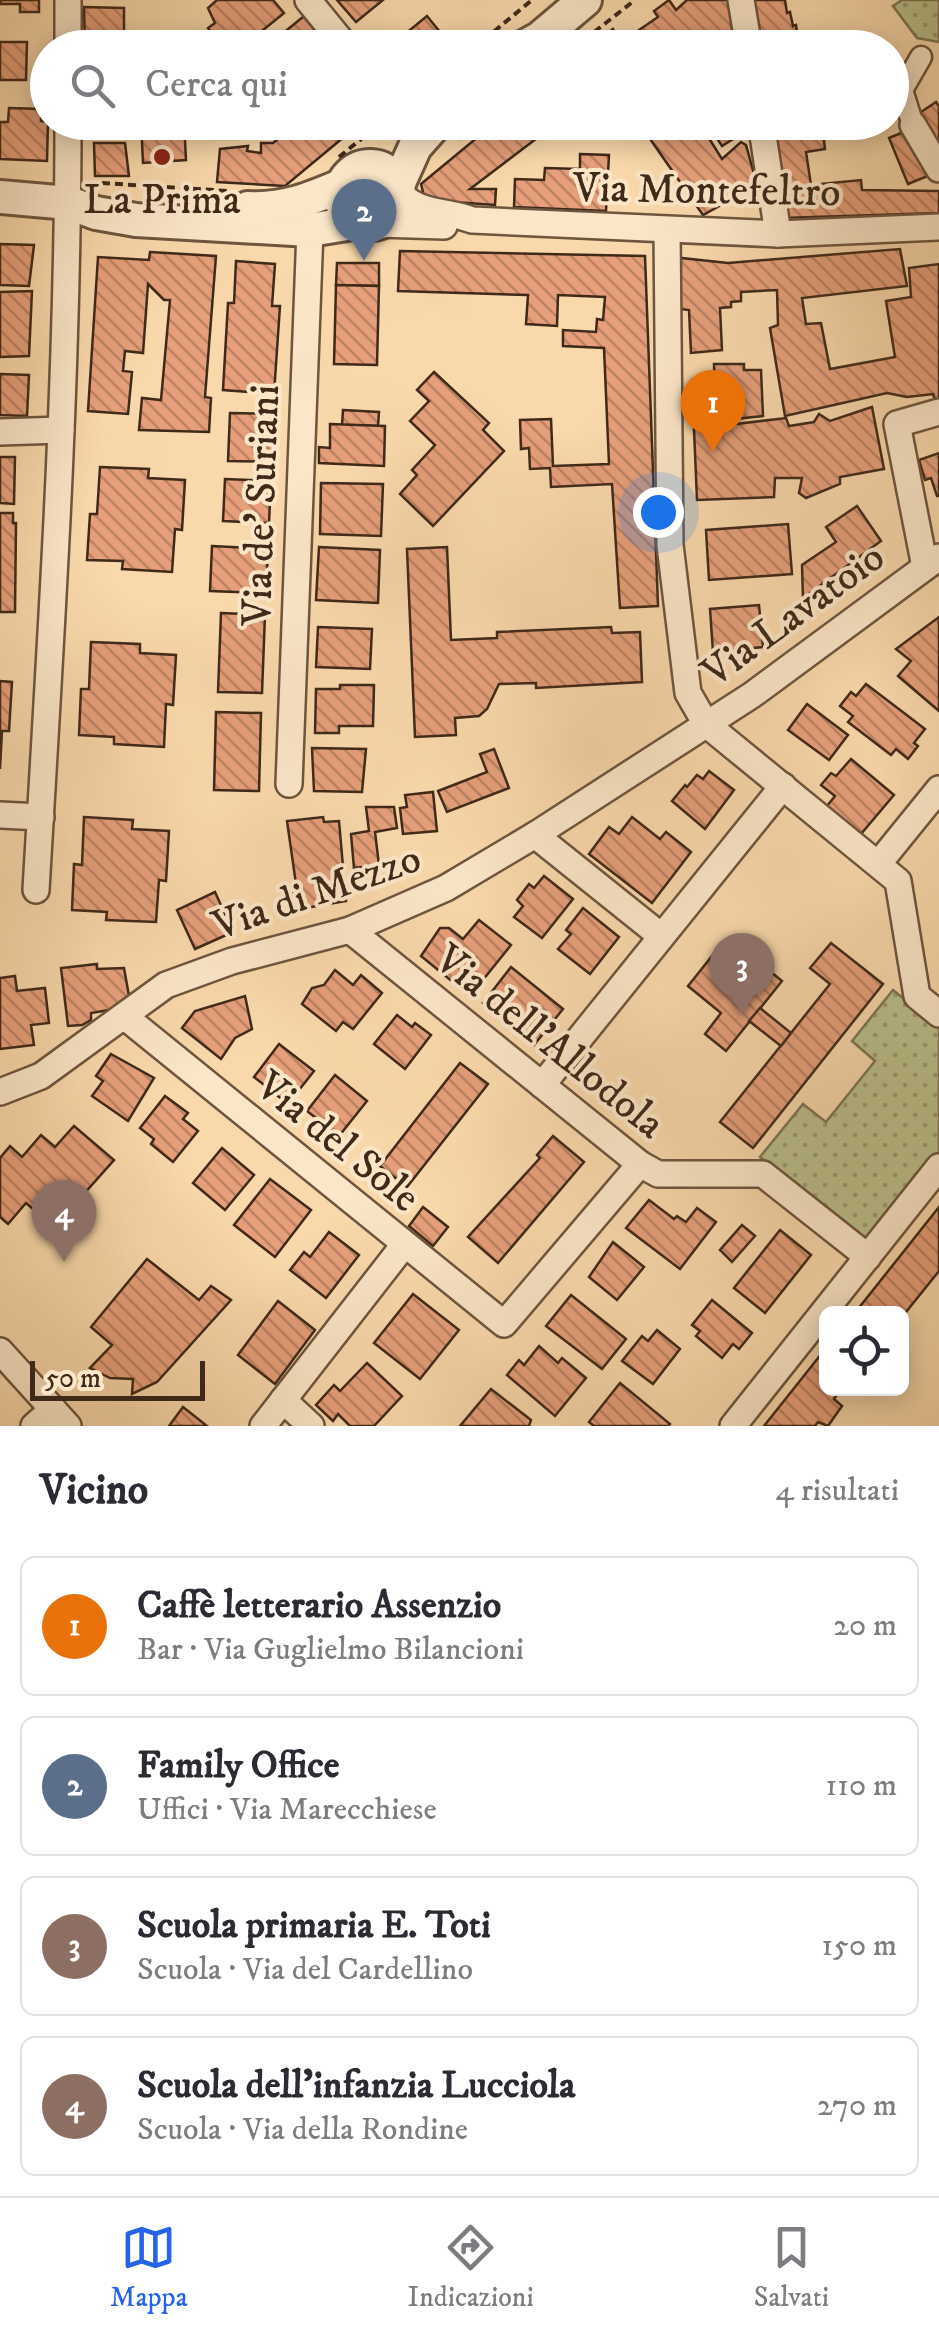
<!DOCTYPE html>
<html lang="it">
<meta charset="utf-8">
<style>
:root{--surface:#fff;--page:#f7f7f7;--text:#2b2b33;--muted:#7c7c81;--line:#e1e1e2;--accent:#2563eb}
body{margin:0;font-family:"IM FELL DW Pica",serif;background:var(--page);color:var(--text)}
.controls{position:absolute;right:30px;bottom:30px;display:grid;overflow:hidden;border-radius:15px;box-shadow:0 5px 25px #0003}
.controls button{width:90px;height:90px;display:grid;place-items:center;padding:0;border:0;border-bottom:2px solid var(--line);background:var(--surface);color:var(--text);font:50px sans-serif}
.scale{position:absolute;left:30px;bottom:25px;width:175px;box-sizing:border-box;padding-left:10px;border:5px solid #3f2919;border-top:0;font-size:28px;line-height:35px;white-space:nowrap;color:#3f2919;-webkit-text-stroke:8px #fbe6c8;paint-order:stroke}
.you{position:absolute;left:658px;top:512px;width:35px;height:35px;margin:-25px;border:8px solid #fff;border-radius:50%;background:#1a73e8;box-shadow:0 0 0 15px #1a73e833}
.badge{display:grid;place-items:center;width:65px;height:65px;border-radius:50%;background:var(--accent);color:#fff;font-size:32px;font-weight:700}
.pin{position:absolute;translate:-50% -82px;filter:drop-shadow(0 2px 5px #0008)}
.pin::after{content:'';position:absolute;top:52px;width:35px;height:30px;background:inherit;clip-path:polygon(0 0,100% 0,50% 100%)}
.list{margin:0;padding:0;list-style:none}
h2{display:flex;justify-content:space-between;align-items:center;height:130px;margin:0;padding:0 40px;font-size:42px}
h2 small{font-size:32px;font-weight:400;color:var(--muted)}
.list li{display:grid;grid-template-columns:65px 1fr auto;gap:30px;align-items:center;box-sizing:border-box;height:140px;margin:0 20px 20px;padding:0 20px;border:2px solid var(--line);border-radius:15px}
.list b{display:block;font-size:38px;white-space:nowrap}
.list p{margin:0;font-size:32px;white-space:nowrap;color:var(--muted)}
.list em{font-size:32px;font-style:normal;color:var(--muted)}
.icon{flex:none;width:55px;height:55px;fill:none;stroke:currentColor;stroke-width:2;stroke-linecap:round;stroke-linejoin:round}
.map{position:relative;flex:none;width:939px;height:1426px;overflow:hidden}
.search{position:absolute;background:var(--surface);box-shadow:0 5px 25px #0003;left:30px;right:30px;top:30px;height:110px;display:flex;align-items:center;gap:25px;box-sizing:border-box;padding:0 35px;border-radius:55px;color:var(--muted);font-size:38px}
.sheet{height:770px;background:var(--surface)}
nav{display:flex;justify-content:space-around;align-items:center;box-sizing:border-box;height:140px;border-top:2px solid var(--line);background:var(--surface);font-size:28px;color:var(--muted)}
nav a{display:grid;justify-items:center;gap:5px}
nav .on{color:var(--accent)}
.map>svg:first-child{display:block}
.park{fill:url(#park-dots);stroke:#7c7452;stroke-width:2.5}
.building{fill:url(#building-back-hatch);stroke:#3f2919;stroke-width:2.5}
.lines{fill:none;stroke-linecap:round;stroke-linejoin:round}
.pedestrian-casing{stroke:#6e553e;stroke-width:25}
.minor-casing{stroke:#6e553e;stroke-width:30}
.tertiary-casing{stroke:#6e553e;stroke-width:38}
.path{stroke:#3f2919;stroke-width:4;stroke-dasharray:8 5;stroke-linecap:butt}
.pedestrian{stroke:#fbe6c8;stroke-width:20}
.minor{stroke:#fbe6c8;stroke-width:25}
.tertiary{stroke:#fbe6c8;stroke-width:32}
.poi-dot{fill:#8f2418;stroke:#fbe6c8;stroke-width:4}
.labels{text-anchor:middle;stroke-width:8;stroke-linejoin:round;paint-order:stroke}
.street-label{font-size:42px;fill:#3f2919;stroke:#fbe6c8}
.poi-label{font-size:42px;fill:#3f2919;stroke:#fbe6c8}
</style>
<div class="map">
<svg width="939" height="1426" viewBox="0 0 939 1426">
<defs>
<pattern id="park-dots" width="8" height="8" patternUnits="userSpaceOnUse" patternTransform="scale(2.5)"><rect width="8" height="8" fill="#babf8b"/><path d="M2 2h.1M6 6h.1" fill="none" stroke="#999b71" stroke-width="1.8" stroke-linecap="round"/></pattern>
<pattern id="building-back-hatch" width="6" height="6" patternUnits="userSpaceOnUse" patternTransform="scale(2.5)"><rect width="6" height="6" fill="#e69f7a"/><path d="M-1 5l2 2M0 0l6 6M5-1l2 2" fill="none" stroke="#bc8263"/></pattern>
</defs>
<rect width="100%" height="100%" fill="#f9d8ab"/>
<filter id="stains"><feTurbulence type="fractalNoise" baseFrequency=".002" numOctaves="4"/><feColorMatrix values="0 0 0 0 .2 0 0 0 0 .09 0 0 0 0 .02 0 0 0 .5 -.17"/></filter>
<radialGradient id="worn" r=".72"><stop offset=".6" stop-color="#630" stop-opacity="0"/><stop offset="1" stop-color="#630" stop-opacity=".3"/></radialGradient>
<g class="park">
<polygon points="902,0 939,0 939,42 917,38 893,6"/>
<polygon points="893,990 939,1027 939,1152 866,1242 760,1157 803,1104 826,1122 875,1061 852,1041"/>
</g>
<g class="building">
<polygon points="0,0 39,0 39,12 20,12 20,4 0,4"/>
<polygon points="217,0 273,0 284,13 241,48 221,48 208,28 215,23 208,8"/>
<polygon points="337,0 383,0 356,22"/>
<polygon points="669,0 676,10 687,0 728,0 735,48 651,48 639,30 658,17 654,11"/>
<polygon points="754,0 785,0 787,13 790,12 793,26 796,25 798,39 792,40 792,45 798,44 798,48 760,48"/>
<polygon points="84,7 124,8 124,48 85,48"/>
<polygon points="304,16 329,48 301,48 287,30"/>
<polygon points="427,16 453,48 388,48"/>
<polygon points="613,29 623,48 590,48"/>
<polygon points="0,42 27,42 26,80 0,80"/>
<polygon points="936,102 939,106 939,161 912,118"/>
<polygon points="9,108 41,109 41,121 48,122 47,161 0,159 0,122 8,122"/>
<polygon points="141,122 184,122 186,160 143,163"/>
<polygon points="299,122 362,122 285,186 217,182 220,149 248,146 247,151 261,153 261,143 273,143"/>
<polygon points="496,122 544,122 549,129 470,189 496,189 495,205 425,200 421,184"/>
<polygon points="650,122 744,122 746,131 722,146 713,132 717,129 714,126 705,132 722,159 741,142 746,145 757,185 703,215 646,133 654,128"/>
<polygon points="770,122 804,122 799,124 801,136 823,133 825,149 806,152 811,185 861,180 862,190 939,191 939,213 782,218"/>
<polygon points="911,129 930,175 908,184 889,138"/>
<polygon points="94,143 125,143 129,176 95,176"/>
<polygon points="580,154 609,155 606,211 514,207 515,179 544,180 545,168 580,169"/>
<polygon points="0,244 34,245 29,286 0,285"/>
<polygon points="900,249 907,286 802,298 806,324 821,323 830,369 895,357 886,301 911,297 909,268 939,264 939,400 935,400 933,394 907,397 887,393 785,416 770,328 778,325 777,290 741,292 741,301 731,302 731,307 720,308 722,350 691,353 689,310 680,309 681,258 728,263"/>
<polygon points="400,251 645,256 658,606 620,608 612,484 551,487 550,468 530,469 529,448 521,449 520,420 551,419 553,466 609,464 604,348 563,346 563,330 596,332 597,319 603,320 605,297 558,295 557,326 526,324 528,295 398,291"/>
<polygon points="150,252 216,256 205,397 211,398 209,432 139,430 142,398 161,400 170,300 164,300 148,284 143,353 125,351 123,371 132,372 128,414 88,411 98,257 149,260"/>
<polygon points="236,261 275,264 272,306 280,306 274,394 223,390 228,303 234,303"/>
<polygon points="337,263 379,263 379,286 336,285"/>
<polygon points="336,285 379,286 377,365 334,364"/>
<polygon points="32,291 29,356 0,357 0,292"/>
<polygon points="714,364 744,364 744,370 761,370 763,416 715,421"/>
<polygon points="434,372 489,423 483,430 504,451 433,526 400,494 417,475 412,470 435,445 410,421 429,401 417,390"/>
<polygon points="0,374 29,375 27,416 0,415"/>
<polygon points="872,407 884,469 840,477 840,484 806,498 799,493 802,478 775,478 774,497 697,500 694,429 786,418 789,426 814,422 819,414 830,421"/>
<polygon points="343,410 379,412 378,426 342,425"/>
<polygon points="230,413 275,414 273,462 228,461"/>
<polygon points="330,424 385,426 384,466 319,463 319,447 330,448"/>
<polygon points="939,453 939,496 937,496 931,478 925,480 919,460"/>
<polygon points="0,457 15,457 14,504 0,503"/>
<polygon points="100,467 149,469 148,478 185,480 182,530 175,529 172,572 122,569 123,561 87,560 90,514 97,514"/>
<polygon points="225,479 271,481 269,523 223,521"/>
<polygon points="321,483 383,484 381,536 320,534"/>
<polygon points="857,506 881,541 803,598 802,565 836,542 826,527"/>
<polygon points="0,513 13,513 13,523 16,523 15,612 0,612"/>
<polygon points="788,524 792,574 709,580 706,530"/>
<polygon points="212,546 268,549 266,593 210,591"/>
<polygon points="319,547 380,550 378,603 316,600"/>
<polygon points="447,547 451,640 497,638 497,632 611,627 612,633 640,632 642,682 536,688 536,683 499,684 487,709 479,716 455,718 456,735 415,737 407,549"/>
<polygon points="759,605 763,647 713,652 710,609"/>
<polygon points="221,613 265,615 262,693 218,692"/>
<polygon points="939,617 939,711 898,676 911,661 896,649"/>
<polygon points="318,627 372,629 370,669 316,667"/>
<polygon points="91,642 140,644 140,653 176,655 173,705 166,704 164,747 114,744 114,737 79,735 81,689 89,689"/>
<polygon points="0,681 12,682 9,731 2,731 0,769"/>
<polygon points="866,684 925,729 914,743 918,746 908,759 896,749 891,755 848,722 853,716 840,706 851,692 856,696"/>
<polygon points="340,685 374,685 373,726 339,726 339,733 315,733 316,689 340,689"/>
<polygon points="807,704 848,735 829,760 788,730"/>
<polygon points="216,712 261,713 259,791 214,790"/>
<polygon points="312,748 366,749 362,792 314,791"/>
<polygon points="494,749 509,788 447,812 438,791 487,772 480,754"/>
<polygon points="851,759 894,795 861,834 827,806 835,796 821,785 831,773 836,776"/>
<polygon points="709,771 734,790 705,829 672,801 685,785 687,787 697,775 703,779"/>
<polygon points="433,792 437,831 403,834 400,808 407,807 405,795"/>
<polygon points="366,807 394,807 397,828 375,832 379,865 354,868 351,834 369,831"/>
<polygon points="84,817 133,820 132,829 169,831 166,881 159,880 156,922 106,920 107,912 72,910 74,864 82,865"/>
<polygon points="323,817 324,822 339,821 346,901 294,910 292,884 296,884 287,821"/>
<polygon points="632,817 660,839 666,832 691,852 652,903 589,854 609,827 619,834"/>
<polygon points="544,876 573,899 542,938 514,917 523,906 517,900 529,884 534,888"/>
<polygon points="215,892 233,932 195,949 177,910"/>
<polygon points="583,908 619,937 590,974 558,949 571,934 566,930"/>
<polygon points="479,920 511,945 470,996 421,956 440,928 449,928 463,939"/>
<polygon points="831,943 883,984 753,1148 720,1122 830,984 810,968"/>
<polygon points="712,956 746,982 761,964 782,981 726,1051 705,1034 721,1013 688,986"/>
<polygon points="97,964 97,969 124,968 129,996 109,1010 91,1013 91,1020 82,1025 68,1026 61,968"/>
<polygon points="511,967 563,1009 534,1045 483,1003"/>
<polygon points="335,970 353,985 361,975 382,993 353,1029 343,1022 336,1031 302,1004 312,988 324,985"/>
<polygon points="15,976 17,991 45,988 49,1023 31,1025 34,1045 0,1049 0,978"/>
<polygon points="245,996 252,1029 235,1038 221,1059 182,1028 195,1011"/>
<polygon points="760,1008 791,1033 781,1046 749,1021"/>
<polygon points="397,1015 412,1027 415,1023 431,1035 405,1069 374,1044"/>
<polygon points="279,1044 314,1071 288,1104 254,1077"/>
<polygon points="111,1054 154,1078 128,1121 92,1096 103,1081 96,1076"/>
<polygon points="460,1063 488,1084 407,1187 380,1166"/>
<polygon points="335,1075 367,1101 339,1136 307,1111"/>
<polygon points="165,1096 188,1113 183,1119 198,1131 173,1162 151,1144 154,1139 140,1128"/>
<polygon points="74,1126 114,1160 74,1205 60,1192 40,1215 26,1203 8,1224 0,1217 0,1158 10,1146 22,1157 41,1135 55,1147"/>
<polygon points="553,1136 584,1162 498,1263 468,1237 540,1158 537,1155"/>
<polygon points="222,1148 254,1175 225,1210 193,1183"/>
<polygon points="270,1179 311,1210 275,1257 234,1225"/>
<polygon points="649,1200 674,1219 677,1216 686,1222 697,1208 716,1222 680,1269 626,1228"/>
<polygon points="423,1207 448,1227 433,1246 409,1226"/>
<polygon points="939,1207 939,1271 902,1317 902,1314 854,1314"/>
<polygon points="742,1225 755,1236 732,1262 720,1250"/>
<polygon points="780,1230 811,1255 765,1313 734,1288"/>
<polygon points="329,1232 359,1255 326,1298 290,1270 304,1252 310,1257"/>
<polygon points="613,1242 644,1267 617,1300 589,1277"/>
<polygon points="147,1259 199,1300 211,1286 231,1300 157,1382 132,1394 133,1379 110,1378 90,1368 112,1345 91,1327"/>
<polygon points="413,1294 459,1330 420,1379 374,1343"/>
<polygon points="571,1295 626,1339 602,1369 546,1326"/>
<polygon points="712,1300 752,1333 739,1349 733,1344 722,1358 696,1336 700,1331 692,1325"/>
<polygon points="278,1301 315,1330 275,1384 238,1355"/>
<polygon points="657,1330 680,1349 653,1384 622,1361 642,1336 648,1341"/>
<polygon points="539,1346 558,1363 562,1358 586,1378 555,1416 507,1375 519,1360 524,1365"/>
<polygon points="826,1348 826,1388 842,1388 834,1399 842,1406 828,1426 818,1422 815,1426 764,1426"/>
<polygon points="367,1363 402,1396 374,1426 350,1426 338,1414 333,1421 316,1405 334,1385 340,1391"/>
<polygon points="620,1383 670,1424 668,1426 594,1426 589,1422"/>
<polygon points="491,1389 531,1420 529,1426 460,1426"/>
<polygon points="183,1407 207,1426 169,1426"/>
</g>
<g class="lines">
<g class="pedestrian-casing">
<polyline id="pedestrian" points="913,125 902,90 921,57"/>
</g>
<g class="minor-casing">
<g id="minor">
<polyline points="308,0 347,48"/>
<polyline points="741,0 749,48"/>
<polyline points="68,48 68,0"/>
<polyline points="408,122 409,124"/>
<polyline points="761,122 778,234"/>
<polyline points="913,125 939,169"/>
<path d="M400,194c22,21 46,16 72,26l306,14 161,-7"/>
<polyline points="378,224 444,226"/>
<polyline points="667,230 670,545 688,693 706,724 898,881 917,996 939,1014"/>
<polyline points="0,432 61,430"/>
<polyline points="925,567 897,424 939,412"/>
<polyline points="289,784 310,230"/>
<polyline points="0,815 41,817"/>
<polyline points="535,835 661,936"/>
<polyline points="879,863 939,789"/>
<path d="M36,890c15,-255 32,-511 32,-768"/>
<polyline points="350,930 640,1164 658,1174 763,1174 868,1257"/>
<polyline points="124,1016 504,1324 640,1164"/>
<polyline points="542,1085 783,786"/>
<polyline points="0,1092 41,1076 166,985 232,961 350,930 446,888 535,835 752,695 939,557"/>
<polyline points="0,1351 68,1426"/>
<polyline points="283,1400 311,1426"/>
<polyline points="34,1426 53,1409"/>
<polyline points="263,1426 404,1245"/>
<polyline points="733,1426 939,1167"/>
</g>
</g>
<g class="tertiary-casing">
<g id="tertiary">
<polyline points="522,48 540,38 585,0"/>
<circle cx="370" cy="195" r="29"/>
<polyline points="398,185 415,147 437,122"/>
<polyline points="0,197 69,203 96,213 136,220 310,230 359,222"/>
<path d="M248,208c36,2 62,-9 95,-23"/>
</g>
</g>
<g class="path">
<polyline points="584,40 635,0"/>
<polyline points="474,48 532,0"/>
<polyline points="459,139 479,122"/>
<polyline points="339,157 382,122"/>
<polyline points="102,183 228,191"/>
</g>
<use href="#pedestrian" class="pedestrian"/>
<use href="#minor" class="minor"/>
<use href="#tertiary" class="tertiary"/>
</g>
<circle class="poi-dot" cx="162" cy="157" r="10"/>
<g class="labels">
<g class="street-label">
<text transform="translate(707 188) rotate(1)" y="15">Via Montefeltro</text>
<text transform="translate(259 505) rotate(-88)" y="15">Via de' Suriani</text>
<text transform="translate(792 613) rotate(-36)" y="15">Via Lavatoio</text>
<text transform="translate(316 890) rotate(-19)" y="15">Via di Mezzo</text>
<text transform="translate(551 1040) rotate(39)" y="15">Via dell'Allodola</text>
<text transform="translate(339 1140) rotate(39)" y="15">Via del Sole</text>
</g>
<g class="poi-label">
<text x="162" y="213">La Prima</text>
</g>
</g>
<rect width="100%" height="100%" filter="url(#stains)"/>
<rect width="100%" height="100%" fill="url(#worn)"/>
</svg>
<div class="controls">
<button><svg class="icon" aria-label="locate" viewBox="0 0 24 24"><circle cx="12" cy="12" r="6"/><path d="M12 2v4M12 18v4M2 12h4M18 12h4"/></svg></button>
</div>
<div class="scale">50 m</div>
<div class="you"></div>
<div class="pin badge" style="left:713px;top:452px;background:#e8710a">1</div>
<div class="pin badge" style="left:364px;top:261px;background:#5c6f8a">2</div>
<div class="pin badge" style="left:742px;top:1015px;background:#8d6e63">3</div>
<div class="pin badge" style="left:64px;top:1262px;background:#8d6e63">4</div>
<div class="search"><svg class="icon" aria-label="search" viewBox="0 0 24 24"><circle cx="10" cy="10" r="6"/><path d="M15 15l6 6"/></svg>Cerca qui</div>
</div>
<section class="sheet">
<h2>Vicino<small>4 risultati</small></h2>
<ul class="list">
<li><span class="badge" style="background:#e8710a">1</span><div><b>Caffè letterario Assenzio</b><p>Bar · Via Guglielmo Bilancioni</p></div><em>20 m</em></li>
<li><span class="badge" style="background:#5c6f8a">2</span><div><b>Family Office</b><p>Uffici · Via Marecchiese</p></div><em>110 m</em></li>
<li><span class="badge" style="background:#8d6e63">3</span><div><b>Scuola primaria E. Toti</b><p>Scuola · Via del Cardellino</p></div><em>150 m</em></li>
<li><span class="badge" style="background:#8d6e63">4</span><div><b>Scuola dell'infanzia Lucciola</b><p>Scuola · Via della Rondine</p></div><em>270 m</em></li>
</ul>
</section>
<nav>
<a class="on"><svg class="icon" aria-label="map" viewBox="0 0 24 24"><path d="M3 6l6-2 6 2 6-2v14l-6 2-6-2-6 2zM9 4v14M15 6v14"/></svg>Mappa</a>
<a><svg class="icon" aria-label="directions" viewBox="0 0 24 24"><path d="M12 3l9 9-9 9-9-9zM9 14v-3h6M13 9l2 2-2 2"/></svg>Indicazioni</a>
<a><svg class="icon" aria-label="saved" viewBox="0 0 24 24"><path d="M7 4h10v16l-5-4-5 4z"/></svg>Salvati</a>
</nav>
